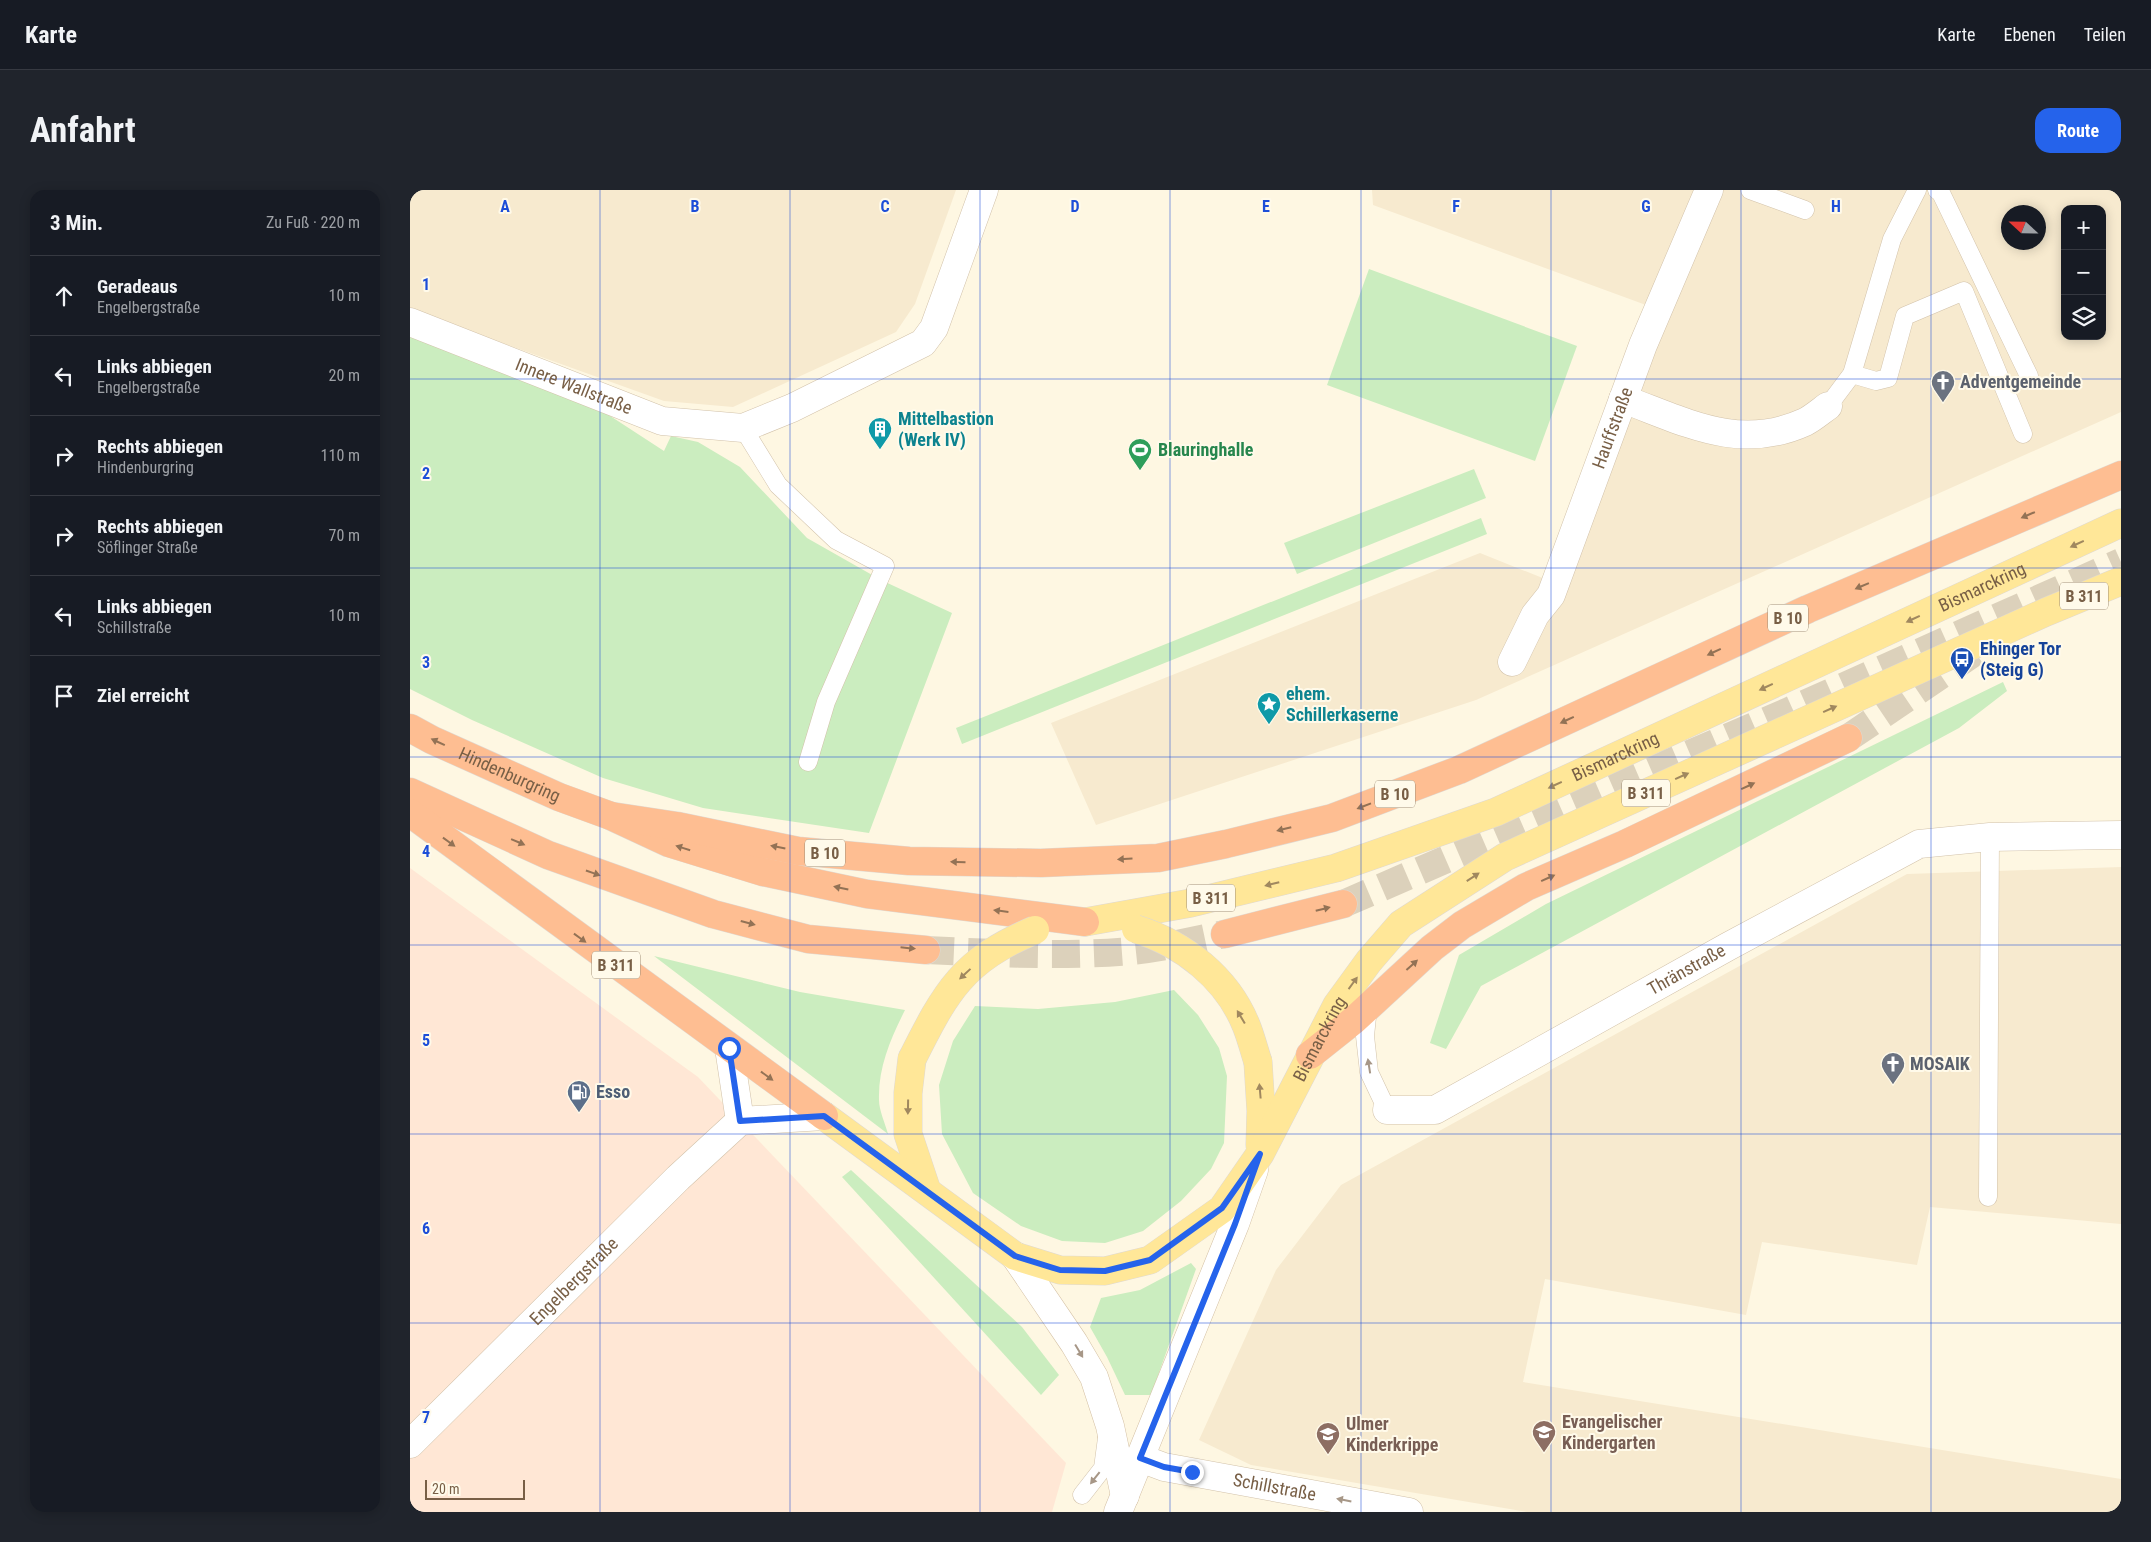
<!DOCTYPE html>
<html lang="de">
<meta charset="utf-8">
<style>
:root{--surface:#171b24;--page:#20242c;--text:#f1f3f6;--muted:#9ea1a6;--line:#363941;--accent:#2563eb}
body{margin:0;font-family:"Roboto Condensed",sans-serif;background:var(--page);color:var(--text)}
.controls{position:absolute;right:15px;top:15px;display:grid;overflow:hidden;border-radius:10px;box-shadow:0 2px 12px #0003}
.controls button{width:45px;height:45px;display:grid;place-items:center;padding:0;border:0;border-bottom:1px solid var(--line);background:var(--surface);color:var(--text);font:25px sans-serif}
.compass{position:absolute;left:1591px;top:15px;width:45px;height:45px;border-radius:50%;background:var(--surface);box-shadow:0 2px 12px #0003;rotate:292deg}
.scale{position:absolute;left:15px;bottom:12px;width:100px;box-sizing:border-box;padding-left:5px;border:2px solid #785f46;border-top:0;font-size:14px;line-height:18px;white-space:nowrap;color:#785f46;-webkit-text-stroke:4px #fffaea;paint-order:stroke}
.stop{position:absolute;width:15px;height:15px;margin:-11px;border:4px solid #2563eb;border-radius:50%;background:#fff}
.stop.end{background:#2563eb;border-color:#fff;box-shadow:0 1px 5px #0008}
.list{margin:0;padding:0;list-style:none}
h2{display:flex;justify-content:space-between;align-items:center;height:65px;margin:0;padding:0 20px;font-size:21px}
h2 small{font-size:16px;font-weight:400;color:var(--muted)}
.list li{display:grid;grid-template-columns:32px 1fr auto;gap:15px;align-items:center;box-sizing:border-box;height:80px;padding:0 20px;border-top:1px solid var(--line)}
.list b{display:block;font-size:19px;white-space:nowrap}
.list p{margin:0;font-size:16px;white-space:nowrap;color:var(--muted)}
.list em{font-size:16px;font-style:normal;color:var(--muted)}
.icon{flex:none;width:28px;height:28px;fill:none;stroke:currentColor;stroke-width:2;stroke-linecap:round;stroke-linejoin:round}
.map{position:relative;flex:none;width:1711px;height:1322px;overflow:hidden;border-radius:15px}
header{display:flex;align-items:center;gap:30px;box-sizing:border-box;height:70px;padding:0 25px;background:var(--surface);border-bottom:1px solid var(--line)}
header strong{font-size:24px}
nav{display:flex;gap:28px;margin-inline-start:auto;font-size:18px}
.intro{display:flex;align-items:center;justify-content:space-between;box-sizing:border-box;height:120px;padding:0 30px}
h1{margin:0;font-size:35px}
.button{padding:12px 22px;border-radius:15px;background:var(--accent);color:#fff;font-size:18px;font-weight:700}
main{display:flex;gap:30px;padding:0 30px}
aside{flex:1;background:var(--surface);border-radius:15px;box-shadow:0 2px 12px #0003}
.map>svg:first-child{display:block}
.residential{fill:#f7eacf;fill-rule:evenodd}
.commercial{fill:#ffe7d5}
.green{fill:#cbedbf}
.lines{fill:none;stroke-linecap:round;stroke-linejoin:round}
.highway-tunnel{stroke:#dcd1bb;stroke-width:28;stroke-dasharray:28 14;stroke-linecap:butt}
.lane-casing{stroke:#d2c2aa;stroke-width:19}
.street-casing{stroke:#d2c2aa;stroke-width:29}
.secondary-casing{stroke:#d4c0a4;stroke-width:29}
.primary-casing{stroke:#dfd9d3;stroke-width:29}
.highway-casing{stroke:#dfd9d3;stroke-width:29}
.lane{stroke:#fff;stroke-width:18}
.street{stroke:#fff;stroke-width:28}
.secondary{stroke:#fff;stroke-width:28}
.primary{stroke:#ffe798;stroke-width:28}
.highway{stroke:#febe92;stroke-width:28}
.primary-bridge-casing{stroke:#dfd9d3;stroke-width:29;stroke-linecap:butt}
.primary-bridge{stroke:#ffe798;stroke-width:28}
.oneway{fill:#937255}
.oneway2{fill:#a0885f}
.oneway3{fill:#a79787}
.route{stroke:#2563eb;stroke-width:6}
.grid{fill:none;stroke:#1d4ed8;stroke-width:1;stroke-opacity:0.55}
.labels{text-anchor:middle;stroke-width:4;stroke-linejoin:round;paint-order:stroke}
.shield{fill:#fffaea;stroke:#a08e77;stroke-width:1}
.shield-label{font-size:16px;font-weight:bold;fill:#785f46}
.worship-label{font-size:18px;font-weight:bold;fill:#5b616d;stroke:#fffaea;text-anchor:start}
.street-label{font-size:18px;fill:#785f46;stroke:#fffaea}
.culture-label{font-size:18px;font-weight:bold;fill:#0d838f;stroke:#fffaea;text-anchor:start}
.leisure-label{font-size:18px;font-weight:bold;fill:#27864d;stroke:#fffaea;text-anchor:start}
.transit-label{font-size:18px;font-weight:bold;fill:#164399;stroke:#fffaea;text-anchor:start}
.service-label{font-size:18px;font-weight:bold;fill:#4e5e75;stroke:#fffaea;text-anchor:start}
.education-label{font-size:18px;font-weight:bold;fill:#785e54;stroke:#fffaea;text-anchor:start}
.grid-label{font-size:16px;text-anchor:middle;font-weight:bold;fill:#1d4ed8;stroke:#fffaea;stroke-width:4;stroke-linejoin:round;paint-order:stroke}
</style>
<header>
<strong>Karte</strong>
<nav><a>Karte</a><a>Ebenen</a><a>Teilen</a></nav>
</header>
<div class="intro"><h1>Anfahrt</h1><a class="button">Route</a></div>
<main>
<aside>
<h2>3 Min.<small>Zu Fuß · 220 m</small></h2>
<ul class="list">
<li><svg class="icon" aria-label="ahead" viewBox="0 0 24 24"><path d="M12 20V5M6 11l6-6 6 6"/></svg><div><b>Geradeaus</b><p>Engelbergstraße</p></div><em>10 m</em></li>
<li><svg class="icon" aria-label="left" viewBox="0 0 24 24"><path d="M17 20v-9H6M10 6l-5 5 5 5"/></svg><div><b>Links abbiegen</b><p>Engelbergstraße</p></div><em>20 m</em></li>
<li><svg class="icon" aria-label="right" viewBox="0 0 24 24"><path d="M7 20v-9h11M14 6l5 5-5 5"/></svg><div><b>Rechts abbiegen</b><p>Hindenburgring</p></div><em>110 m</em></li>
<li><svg class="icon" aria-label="right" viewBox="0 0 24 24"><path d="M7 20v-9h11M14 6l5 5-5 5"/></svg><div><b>Rechts abbiegen</b><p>Söflinger Straße</p></div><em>70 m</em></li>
<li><svg class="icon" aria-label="left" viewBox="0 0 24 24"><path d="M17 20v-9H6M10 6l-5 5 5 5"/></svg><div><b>Links abbiegen</b><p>Schillstraße</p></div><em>10 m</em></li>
<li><svg class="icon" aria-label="arrive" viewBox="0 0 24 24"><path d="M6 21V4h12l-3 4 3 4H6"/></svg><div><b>Ziel erreicht</b></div></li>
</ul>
</aside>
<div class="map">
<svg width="1711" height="1322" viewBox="0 0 1711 1322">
<rect width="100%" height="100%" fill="#fef7e2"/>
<g class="residential">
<polygon points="0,0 546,0 505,114 486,142 323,217 254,211 0,120"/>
<path d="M962,0h749v222l-645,288 -380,125 -45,-102 429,-170 80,32 105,-273 -292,-107zM1655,19h37v127h-37zM1598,22h30v30h-30z"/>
<polygon points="1711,677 1711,1034 1520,1017 1507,1075 1352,1052 1336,1125 1135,1089 1113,1192 1711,1289 1711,1322 1117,1322 841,1275 789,1250 866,1080 931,995 1497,684"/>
</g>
<polygon class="commercial" points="0,678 288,887 656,1273 642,1322 0,1322"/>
<g class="green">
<polygon points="959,79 1167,156 1125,271 917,195"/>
<polygon points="0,146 191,220 254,261 261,246 288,252 330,277 397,348 471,390 542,423 459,643 293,618 193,588 62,530 0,499"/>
<polygon points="1064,279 1076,308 887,384 874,353"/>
<polygon points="1071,328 1077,344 552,554 546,538"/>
<polygon points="1593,492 1597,501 1549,538 1071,796 1036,859 1020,853 1049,765 1136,714"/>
<path d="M244,766l146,36 105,18c-14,28 -27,57 -26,90 0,10 6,23 9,34z"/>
<polygon points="764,800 788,825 809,858 817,886 814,953 801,979 771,1011 733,1041 695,1053 652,1051 611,1036 563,1003 532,944 529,895 543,851 565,816 628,819 705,812"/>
<polygon points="441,980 612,1137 649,1185 631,1205 432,987"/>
<polygon points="781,1073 786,1079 741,1205 715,1205 697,1167 680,1137 691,1108 730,1100"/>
</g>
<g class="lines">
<g class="highway-tunnel">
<polyline points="1438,548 1565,462"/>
<polyline points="933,714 1379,521 1711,372"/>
<path d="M516,760c68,3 137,7 205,1 32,-3 63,-11 94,-17"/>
</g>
<g class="lane-casing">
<g id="lane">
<polyline points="1340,0 1395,20"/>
<polyline points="1527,0 1531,3 1619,186"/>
<polyline points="1442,184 1466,191 1478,188 1495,126 1554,101 1613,244"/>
<polyline points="1418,216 1442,184 1482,49 1507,0"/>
<polyline points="333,238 368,295 426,350 475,376 416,512 398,572"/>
<polyline points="958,817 955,846 959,882 977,920"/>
<polyline points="1578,1007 1580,647"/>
<polyline points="672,1305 693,1278 697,1248"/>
</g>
</g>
<g class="street-casing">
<g id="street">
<path id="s1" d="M0,132l252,99 81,7 49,-20 131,-65 11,-15 50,-138"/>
<path d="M1213,209c63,23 116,53 182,23 8,-4 16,-11 23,-16"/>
<path id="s2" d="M1102,472l23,-47 16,-20 92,-250 66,-155"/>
<polyline points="319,858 330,931"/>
<path id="s3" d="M977,920h48l294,-164 190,-102 71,-7 131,-2"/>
<path id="s4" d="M0,1254l268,-266 62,-57 84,-5"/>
<path id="s5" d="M730,1268l24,9 245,45"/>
</g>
</g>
<g class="secondary-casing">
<g id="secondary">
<polyline points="605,1066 664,1153 684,1187 700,1236 715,1306"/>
<polyline points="708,1322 825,1034 844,980"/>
</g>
</g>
<g class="primary-casing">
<g id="primary">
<path id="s6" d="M675,732l106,-19 145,-35 160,-56 625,-289"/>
<polyline points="502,869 498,903 498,944 517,1001"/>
<polyline points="848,872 851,921 850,955"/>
<path id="s7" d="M414,926l191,140 45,14 45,1 45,-11 72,-51 38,-55 77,-149 32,-44 32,-37 104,-67 541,-245 75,-31"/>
</g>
</g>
<g class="highway-casing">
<g id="highway">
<path id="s8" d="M0,538l22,12 127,57 52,19 58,27 94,29 104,22 218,28"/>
<polyline points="0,602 138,665 303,724 398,749 516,760"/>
<polyline points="0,623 414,926"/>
<polyline points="201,626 267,636 388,661 499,671 631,673 748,668 816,654 922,628 1049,580 1398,419 1711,285"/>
<polyline points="815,744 933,714"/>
<polyline points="900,865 944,830 1022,758 1052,735 1116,697 1215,654 1438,548"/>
</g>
</g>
<use href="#lane" class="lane"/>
<use href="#street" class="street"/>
<use href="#secondary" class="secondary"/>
<use href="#primary" class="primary"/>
<use href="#highway" class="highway"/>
<g class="primary-bridge-casing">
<g id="primary-bridge">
<path d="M726,739c48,15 91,49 110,96 5,12 8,25 12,37"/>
<path d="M502,869c34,-68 51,-99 123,-129"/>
</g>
</g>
<use href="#primary-bridge" class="primary-bridge"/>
</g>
<defs><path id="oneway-solid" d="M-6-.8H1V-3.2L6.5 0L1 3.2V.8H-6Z" transform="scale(1.25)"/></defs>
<g class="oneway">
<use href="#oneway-solid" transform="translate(1618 325) rotate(157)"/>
<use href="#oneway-solid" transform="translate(1452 396) rotate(157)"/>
<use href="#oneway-solid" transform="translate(1304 462) rotate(155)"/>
<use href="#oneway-solid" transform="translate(1157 530) rotate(155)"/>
<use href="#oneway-solid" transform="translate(28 552) rotate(-155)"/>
<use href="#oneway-solid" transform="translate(1338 596) rotate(-25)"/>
<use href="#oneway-solid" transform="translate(954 616) rotate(159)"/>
<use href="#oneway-solid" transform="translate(874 639) rotate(166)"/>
<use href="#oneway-solid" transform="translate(39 652) rotate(36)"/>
<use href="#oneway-solid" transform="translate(108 652) rotate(23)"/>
<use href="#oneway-solid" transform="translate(368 657) rotate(-169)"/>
<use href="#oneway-solid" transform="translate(273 658) rotate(-163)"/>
<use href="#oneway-solid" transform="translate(715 669) rotate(177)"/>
<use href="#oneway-solid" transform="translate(548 672) rotate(-179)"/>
<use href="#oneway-solid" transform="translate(183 683) rotate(19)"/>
<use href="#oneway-solid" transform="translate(1138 688) rotate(-24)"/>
<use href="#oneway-solid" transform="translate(431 698) rotate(-168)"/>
<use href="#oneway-solid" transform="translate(913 719) rotate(-14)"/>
<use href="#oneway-solid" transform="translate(591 721) rotate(-173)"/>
<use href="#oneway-solid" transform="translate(338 733) rotate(15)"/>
<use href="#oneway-solid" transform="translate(170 748) rotate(36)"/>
<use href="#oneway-solid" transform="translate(498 758) rotate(6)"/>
<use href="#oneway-solid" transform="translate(1002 775) rotate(-42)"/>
<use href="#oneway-solid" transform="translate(357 886) rotate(36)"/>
</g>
<g class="oneway2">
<use href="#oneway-solid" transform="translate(1667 354) rotate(155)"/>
<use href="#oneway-solid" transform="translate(1503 429) rotate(155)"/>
<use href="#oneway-solid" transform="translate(1356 497) rotate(155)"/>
<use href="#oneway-solid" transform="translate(1420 519) rotate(-24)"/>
<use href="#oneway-solid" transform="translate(1272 586) rotate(-24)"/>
<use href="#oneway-solid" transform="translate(1145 595) rotate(155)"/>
<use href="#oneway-solid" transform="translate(1063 687) rotate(-33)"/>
<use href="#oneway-solid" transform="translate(862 694) rotate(166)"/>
<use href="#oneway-solid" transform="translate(555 784) rotate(137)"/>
<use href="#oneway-solid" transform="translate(943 793) rotate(-54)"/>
<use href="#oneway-solid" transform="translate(831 827) rotate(-121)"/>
<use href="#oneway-solid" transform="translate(850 901) rotate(-95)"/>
<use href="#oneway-solid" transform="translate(498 917) rotate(91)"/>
</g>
<g class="oneway3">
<use href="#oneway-solid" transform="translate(959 876) rotate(-99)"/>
<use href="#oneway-solid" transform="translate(669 1161) rotate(59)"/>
<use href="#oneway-solid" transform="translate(685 1288) rotate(128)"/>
<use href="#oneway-solid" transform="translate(934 1310) rotate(-169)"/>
</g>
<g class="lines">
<polyline class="route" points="319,858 330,931 414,926 605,1066 650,1080 695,1081 740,1070 812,1018 850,964 825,1034 730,1268 754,1277 782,1282"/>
</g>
<path class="grid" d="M190,0v1322M380,0v1322M570,0v1322M760,0v1322M951,0v1322M1141,0v1322M1331,0v1322M1521,0v1322M0,189h1711M0,378h1711M0,567h1711M0,755h1711M0,944h1711M0,1133h1711"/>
<defs>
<g id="church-pin" transform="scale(1.25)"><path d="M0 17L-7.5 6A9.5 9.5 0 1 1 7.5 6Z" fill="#6b7280" stroke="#fffaea"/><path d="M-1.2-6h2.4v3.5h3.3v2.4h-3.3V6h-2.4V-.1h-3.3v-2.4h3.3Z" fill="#fff"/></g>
<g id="building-pin" transform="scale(1.25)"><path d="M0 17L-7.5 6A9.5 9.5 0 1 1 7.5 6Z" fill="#0f9aa8" stroke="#fffaea"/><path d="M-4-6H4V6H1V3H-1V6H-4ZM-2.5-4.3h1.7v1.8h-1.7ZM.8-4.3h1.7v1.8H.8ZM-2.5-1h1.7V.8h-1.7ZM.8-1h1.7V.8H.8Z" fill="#fff"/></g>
<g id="stadium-pin" transform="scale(1.25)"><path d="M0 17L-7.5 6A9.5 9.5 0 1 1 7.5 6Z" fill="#2e9e5b" stroke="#fffaea"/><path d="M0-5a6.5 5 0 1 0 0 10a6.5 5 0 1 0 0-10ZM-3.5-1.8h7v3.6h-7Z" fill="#fff"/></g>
<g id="bus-pin" transform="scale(1.25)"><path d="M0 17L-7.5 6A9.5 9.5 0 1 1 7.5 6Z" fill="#1a4fb4" stroke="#fffaea"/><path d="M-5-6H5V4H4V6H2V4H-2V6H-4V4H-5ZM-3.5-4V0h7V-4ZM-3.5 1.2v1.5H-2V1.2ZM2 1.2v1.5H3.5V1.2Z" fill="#fff"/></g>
<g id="sight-pin" transform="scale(1.25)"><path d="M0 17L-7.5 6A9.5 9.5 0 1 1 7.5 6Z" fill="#0f9aa8" stroke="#fffaea"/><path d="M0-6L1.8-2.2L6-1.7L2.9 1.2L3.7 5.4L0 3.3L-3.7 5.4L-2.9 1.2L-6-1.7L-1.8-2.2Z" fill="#fff"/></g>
<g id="fuel-pin" transform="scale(1.25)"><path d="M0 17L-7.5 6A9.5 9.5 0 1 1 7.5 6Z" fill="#5c6f8a" stroke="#fffaea"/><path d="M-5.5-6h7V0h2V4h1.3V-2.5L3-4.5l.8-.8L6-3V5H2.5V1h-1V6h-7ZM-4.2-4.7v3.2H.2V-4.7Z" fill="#fff"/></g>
<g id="school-pin" transform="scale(1.25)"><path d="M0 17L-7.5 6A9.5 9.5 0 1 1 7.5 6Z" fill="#8d6e63" stroke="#fffaea"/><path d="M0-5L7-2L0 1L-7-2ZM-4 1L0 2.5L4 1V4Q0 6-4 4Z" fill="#fff"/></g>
</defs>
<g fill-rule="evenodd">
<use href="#church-pin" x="1533" y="192"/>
<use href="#building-pin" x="470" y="239"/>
<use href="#stadium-pin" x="730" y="260"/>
<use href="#bus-pin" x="1552" y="469"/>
<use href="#sight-pin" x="859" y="514"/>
<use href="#church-pin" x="1483" y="874"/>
<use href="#fuel-pin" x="169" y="902"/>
<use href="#school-pin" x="1134" y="1242"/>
<use href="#school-pin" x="918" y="1244"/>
</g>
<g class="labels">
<g class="shield">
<rect x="1650" y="392.5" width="48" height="27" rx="4"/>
<rect x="1358" y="414.5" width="40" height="27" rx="4"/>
<rect x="1212" y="589.5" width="48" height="27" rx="4"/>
<rect x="965" y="590.5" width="40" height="27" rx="4"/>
<rect x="395" y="649.5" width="40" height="27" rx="4"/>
<rect x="777" y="694.5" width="48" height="27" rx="4"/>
<rect x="182" y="761.5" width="48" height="27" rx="4"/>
</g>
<g class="shield-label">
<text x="1674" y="412">B 311</text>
<text x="1378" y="434">B 10</text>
<text x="1236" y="609">B 311</text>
<text x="985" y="610">B 10</text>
<text x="415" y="669">B 10</text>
<text x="801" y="714">B 311</text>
<text x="206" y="781">B 311</text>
</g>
<g class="worship-label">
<text x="1550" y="198">Adventgemeinde</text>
<text x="1500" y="880">MOSAIK</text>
</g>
<g class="street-label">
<text dy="6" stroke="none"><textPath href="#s1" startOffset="176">Innere Wallstraße</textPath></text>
<text dy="6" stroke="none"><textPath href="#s2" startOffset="256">Hauffstraße</textPath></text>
<text dy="6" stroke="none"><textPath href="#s6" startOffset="962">Bismarckring</textPath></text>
<text dy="6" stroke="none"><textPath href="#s6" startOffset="558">Bismarckring</textPath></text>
<text dy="6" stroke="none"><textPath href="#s8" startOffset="110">Hindenburgring</textPath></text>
<text dy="6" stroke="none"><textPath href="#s3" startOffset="336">Thränstraße</textPath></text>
<text dy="6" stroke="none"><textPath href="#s7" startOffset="660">Bismarckring</textPath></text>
<text dy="6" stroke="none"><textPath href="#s4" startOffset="231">Engelbergstraße</textPath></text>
<text dy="6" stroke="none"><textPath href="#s5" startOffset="138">Schillstraße</textPath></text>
</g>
<g class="culture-label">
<text x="488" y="235">Mittelbastion<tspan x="488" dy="21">(Werk IV)</tspan></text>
<text x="876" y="510">ehem.<tspan x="876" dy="21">Schillerkaserne</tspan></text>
</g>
<g class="leisure-label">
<text x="748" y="266">Blauringhalle</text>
</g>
<g class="transit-label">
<text x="1570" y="465">Ehinger Tor<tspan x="1570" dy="21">(Steig G)</tspan></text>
</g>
<g class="service-label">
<text x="186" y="908">Esso</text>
</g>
<g class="education-label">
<text x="1152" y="1238">Evangelischer<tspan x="1152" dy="21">Kindergarten</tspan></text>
<text x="936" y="1240">Ulmer<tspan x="936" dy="21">Kinderkrippe</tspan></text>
</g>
</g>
<g class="grid-label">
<text x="95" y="22">A</text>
<text x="285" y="22">B</text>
<text x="475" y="22">C</text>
<text x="665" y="22">D</text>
<text x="856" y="22">E</text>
<text x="1046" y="22">F</text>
<text x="1236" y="22">G</text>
<text x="1426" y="22">H</text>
<text x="16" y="100">1</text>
<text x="16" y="289">2</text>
<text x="16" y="478">3</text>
<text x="16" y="667">4</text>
<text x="16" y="856">5</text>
<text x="16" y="1044">6</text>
<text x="16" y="1233">7</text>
</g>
</svg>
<div class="controls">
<button>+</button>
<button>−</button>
<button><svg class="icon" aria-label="layers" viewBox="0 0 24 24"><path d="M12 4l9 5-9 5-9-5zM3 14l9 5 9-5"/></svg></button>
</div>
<svg class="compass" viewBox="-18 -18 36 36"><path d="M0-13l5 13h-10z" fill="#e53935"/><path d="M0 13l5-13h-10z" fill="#9ea1a6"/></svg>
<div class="scale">20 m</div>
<div class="stop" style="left:319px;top:858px"></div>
<div class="stop end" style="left:782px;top:1282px"></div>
</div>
</main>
